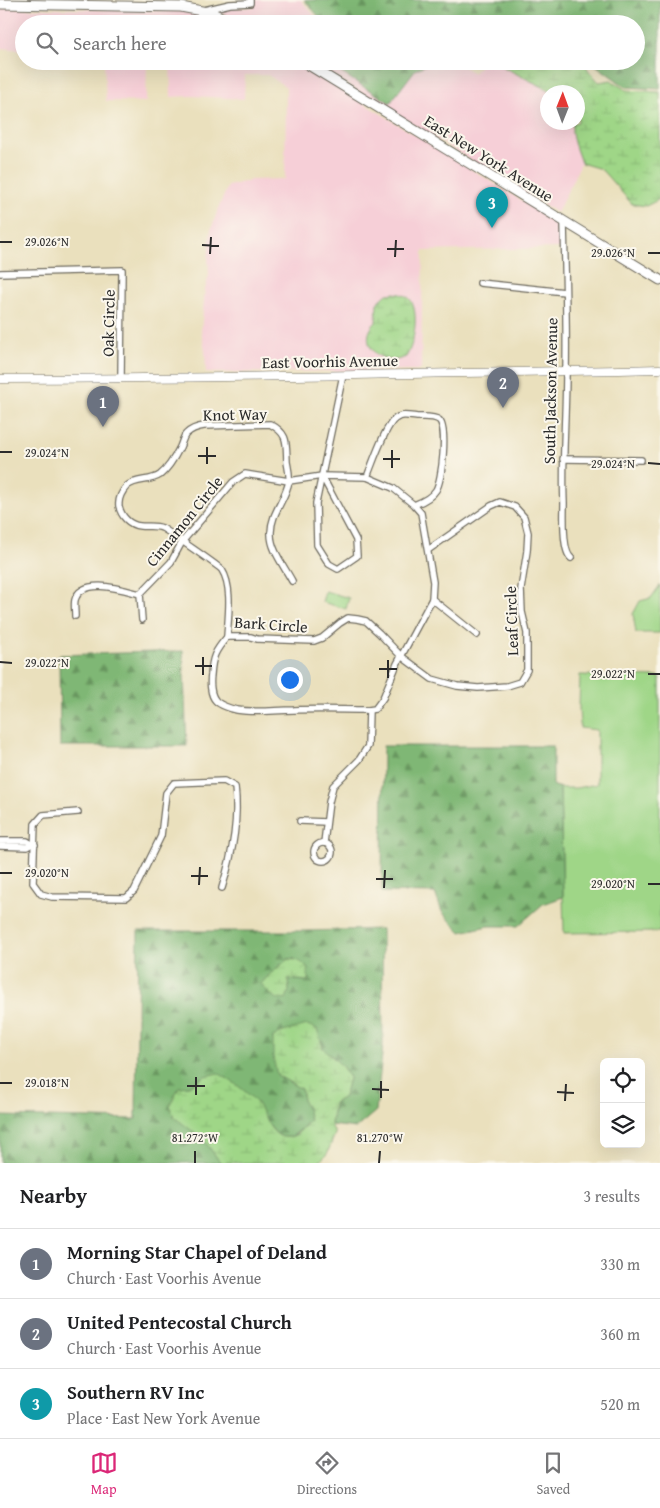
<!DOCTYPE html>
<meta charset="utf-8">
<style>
:root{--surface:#fff;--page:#f2f2f2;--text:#202124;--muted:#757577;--line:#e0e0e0;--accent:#db2777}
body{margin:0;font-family:"Gentium Book Plus",serif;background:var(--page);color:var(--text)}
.controls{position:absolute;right:15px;bottom:15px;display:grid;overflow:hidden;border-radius:8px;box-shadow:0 5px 20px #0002}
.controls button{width:45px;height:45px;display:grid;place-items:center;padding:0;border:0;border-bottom:1px solid var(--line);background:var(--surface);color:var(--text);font:25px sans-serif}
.compass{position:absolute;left:540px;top:85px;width:45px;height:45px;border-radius:50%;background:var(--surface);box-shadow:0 5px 20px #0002;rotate:1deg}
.you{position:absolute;left:289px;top:679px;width:18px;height:18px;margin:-12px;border:4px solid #fff;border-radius:50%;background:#1a73e8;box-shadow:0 0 0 8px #1a73e833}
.badge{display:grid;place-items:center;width:32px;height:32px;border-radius:50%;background:var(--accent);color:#fff;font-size:16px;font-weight:700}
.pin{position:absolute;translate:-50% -41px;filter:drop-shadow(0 1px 2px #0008)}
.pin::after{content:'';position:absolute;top:26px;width:18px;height:15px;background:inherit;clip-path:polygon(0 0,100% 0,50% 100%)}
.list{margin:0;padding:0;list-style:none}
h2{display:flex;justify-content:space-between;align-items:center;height:65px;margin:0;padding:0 20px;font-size:21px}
h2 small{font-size:16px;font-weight:400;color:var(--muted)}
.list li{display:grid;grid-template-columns:32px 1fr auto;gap:15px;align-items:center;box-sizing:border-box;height:70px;padding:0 20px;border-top:1px solid var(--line)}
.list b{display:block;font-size:19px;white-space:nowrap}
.list p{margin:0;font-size:16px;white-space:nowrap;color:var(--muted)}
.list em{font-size:16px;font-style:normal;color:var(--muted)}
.icon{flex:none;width:28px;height:28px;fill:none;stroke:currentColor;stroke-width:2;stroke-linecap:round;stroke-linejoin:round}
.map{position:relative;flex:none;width:660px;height:1163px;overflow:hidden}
.search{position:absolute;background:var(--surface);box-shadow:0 5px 20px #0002;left:15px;right:15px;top:15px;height:55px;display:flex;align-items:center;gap:12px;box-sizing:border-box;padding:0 18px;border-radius:28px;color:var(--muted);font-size:19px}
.sheet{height:275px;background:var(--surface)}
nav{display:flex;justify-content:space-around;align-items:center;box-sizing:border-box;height:70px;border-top:1px solid var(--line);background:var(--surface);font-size:14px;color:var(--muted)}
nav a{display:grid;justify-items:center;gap:2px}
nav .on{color:var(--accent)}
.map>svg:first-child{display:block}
.built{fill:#f6cfd7;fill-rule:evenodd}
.green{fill:#9fd687;stroke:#658059}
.forest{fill:url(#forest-firs);stroke:#557150;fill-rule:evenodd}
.wetland{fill:url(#wetland-marsh);stroke:#658059}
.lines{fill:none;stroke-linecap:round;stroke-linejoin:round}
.street-casing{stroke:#6e6a5e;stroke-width:8}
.secondary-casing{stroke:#6e6a5e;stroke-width:9}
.primary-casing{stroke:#6e6a5e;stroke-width:11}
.street{stroke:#fff;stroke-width:5.5}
.secondary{stroke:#fff;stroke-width:8}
.primary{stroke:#fff;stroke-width:9}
.ticks{fill:none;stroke:#2b2b2b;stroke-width:2}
.labels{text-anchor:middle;stroke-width:4;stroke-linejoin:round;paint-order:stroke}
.street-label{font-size:16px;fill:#2b2b2b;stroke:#fbf7ec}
.ticks-label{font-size:12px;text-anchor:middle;fill:#2b2b2b;stroke:#fbf7ec;stroke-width:4;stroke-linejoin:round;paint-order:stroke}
</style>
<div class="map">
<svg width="660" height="1163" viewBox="0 0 660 1163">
<defs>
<pattern id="forest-firs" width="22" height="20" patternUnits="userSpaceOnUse" patternTransform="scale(1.25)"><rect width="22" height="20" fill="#7fb774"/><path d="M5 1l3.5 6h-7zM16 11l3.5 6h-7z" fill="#68955f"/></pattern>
<pattern id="wetland-marsh" width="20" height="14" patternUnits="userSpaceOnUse" patternTransform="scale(1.25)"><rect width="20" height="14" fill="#9fd687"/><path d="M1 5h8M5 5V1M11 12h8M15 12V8" fill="none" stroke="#89b875"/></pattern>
</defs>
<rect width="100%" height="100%" fill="#fbf7ec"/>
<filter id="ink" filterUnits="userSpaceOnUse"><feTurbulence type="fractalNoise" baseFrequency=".02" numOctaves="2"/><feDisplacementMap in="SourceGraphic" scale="10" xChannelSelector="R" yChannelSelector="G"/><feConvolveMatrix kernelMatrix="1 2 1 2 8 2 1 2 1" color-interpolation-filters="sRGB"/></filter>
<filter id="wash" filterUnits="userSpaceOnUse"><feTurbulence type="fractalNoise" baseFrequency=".0096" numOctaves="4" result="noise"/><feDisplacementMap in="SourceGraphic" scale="20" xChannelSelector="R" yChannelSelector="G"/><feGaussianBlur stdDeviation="1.12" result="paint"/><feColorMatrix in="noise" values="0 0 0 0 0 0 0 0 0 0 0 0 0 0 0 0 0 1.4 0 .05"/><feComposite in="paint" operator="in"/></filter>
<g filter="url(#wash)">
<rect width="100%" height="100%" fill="#eae0bd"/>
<g class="built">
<polygon points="254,0 301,0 322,24 246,24 216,11 231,8 253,7"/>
<polygon points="0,8 180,11 201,14 230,24 24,24 24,50 0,48"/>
<polygon points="104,61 147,61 146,102 106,101"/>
<path d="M170,61h125l265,163 1,24 -138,3 -2,119 -215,3 -1,-23 -4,-18 4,-43 4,-14 -1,-17 3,-28 7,-21 10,-23 23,-6 34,-1 1,-92 -18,-12h-23l-1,24 -52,-3 -21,1zM376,309l38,16 -4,26 -34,-29 1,-8z"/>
<polygon points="309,61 322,61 390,102 415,70 433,61 439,61 466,68 473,73 484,61 491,61 553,92 548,92 548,122 573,123 571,128 575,146 581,163 557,213"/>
</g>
<g class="green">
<polygon points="660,585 660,633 636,633 633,614 640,601 651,598"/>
<polygon points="325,591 349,598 346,609 322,602"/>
<polygon points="580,675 660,677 660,932 564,933 560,788 576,788 597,784 597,730 580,728 579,707"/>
</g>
<g class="forest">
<polygon points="304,0 660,0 660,89 626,87 590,61 636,61 636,24 341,24 323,21"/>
<polygon points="322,61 433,61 415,70 390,103"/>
<polygon points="183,651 187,746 60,746 59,655"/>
<polygon points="383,746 553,746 553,785 560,788 563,897 543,904 518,926 488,926 461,932 442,912 435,893 382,892"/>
<path d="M382,929l1,116 -7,66 -20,17 -25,-3 3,-22 10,-6 5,-19 -7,-12 -19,-18 -6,-19c-16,1 -30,1 -44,8l4,38 24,14 3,15 3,4 3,12c-5,5 -9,10 -15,14 -18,14 -32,-19 -38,-31l-62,-21 -6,4 -10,1 4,36 16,13 10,11 12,16h-221v-47l136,3 2,-188h166zM288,959h7l9,22 -16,-2 1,7 -12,-18z"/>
</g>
<g class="wetland">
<path d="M491,61h92l6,10 10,11 12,-2 15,10 34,2v107l-14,7 -14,-2 -31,-35 -20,-6c-4,-13 -12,-28 -8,-40l5,-1v-30h-25z"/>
<path d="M395,293c5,1 11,2 15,6 10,13 4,46 -4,58 -25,12 -51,-15 -30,-35l1,-19 10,-9z"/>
<path d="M288,959c10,0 14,3 20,10v12l-20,-2 1,12 -3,8c-11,3 -18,-7 -25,-15l8,-9z"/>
<path d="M307,1025l10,4 6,19 19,18 7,12 -5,19 -10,6 -3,21 4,10 -8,20 -9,9h-97l-12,-16 -10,-11 -25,-19 -4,-12 9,-18 10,-1 16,-10 13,-3c14,8 27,17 38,29 9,11 15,42 37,34 6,-2 12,-11 17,-16l-3,-12 -3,-4 -3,-15 -24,-14 -4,-18v-20l7,-4z"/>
</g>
</g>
<g filter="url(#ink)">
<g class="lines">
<g class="street-casing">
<g id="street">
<polyline points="204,10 230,4 250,3 250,0"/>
<path d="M564,222c1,49 3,99 2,148 0,45 -4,88 -2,133 0,12 -2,48 7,55"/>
<polyline points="0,273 122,270 121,378"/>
<polyline points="480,283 565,292"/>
<polyline points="563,459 641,460"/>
<polyline points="322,476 356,540 357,556 338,569 329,564 317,545 316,503 343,375"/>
<path d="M367,477c5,-12 18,-51 28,-58 6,-5 14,-3 22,-2 7,0 17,-1 22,3 9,8 3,60 -3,70 -5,8 -14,12 -22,15"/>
<path d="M292,581c-8,-15 -22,-32 -21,-49 0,-19 15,-33 18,-51 1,-6 -1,-13 -2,-19 -1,-19 2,-28 -17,-38l-66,2c-7,1 -13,3 -18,8 -3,3 -4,9 -6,13 -5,10 -11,21 -20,28 -10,7 -24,3 -33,11 -5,5 -9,13 -8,20 2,10 10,19 21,20 7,1 15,-1 22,2 6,3 58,39 60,42 11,17 6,48 5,67h24l6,2 57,2 8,-3 18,-15 8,-5 9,1 9,2 13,12 22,23 31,23 25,7 21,2 29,-2 13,-4 7,-12v-37l-5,-21 -1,-23 6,-38 1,-18 -4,-16 -9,-10 -15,-5 -9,4 -63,44"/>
<polyline points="432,599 477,635"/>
<path d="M75,616c0,-5 -1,-12 0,-16 7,-24 49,-10 65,-6"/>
<path d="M142,620l-2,-26 31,-32 11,-20 51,-60 12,-8 44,7 33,-5 45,1 26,11 21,17 7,8 12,69 -1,17 -35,65 -14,34 -8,11 -7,1c-25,0 -49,-1 -74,0 -19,0 -38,3 -57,0 -6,-1 -17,-5 -21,-9 -6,-6 -6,-19 -5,-26 1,-18 4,-24 16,-38"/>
<path d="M78,812l-35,3 -8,9 -2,59 8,11 11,3 74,1 8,-7 27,-55 5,-43 8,-10 50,-2 11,6c4,34 -3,69 -13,101"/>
<polyline points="300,821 326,822"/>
<polyline points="0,841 27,841 32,844 35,845"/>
<circle cx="323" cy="852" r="9"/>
<polyline points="324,843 329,802 333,786 359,760 368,746 369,710"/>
<polyline points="0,846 27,847 32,844"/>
</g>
</g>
<g class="secondary-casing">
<path id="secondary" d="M0,379c220,-1 440,-5 660,-10"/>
</g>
<g class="primary-casing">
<g id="primary">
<polyline points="0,4 181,7 212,13 238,24"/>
<polyline points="302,61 660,280"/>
</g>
</g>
<use href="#street" class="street"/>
<use href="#secondary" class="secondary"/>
<use href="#primary" class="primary"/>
</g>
</g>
<path class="ticks" d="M0,242h12M202,245l17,1M387,249h17M648,253h12M210,254l1,-17M395,257l1,-17M0,452h12M198,456h18M383,459h17M648,463l12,1M207,464v-17M392,468v-18M0,662l12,1M195,666h17M379,669h18M648,674h12M203,675v-18M388,678v-18M0,873h12M191,876h17M376,879h17M648,884h12M199,885l1,-18M384,888l1,-18M0,1083h12M187,1086h18M372,1089l17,1M557,1092l17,1M196,1095v-18M381,1098v-17M565,1101l1,-17M195,1163v-12M379,1163l1,-12"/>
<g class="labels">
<g class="street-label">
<text transform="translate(489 158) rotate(32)" y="6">East New York Avenue</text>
<text transform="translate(108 323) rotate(-89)" y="6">Oak Circle</text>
<text transform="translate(330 361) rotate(-1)" y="6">East Voorhis Avenue</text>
<text transform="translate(550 391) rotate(-89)" y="6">South Jackson Avenue</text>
<text transform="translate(235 414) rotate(-1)" y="6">Knot Way</text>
<text transform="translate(184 521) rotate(-51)" y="6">Cinnamon Circle</text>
<text transform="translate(511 621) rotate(-92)" y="6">Leaf Circle</text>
<text transform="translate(271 624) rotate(4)" y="6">Bark Circle</text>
</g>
</g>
<g class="ticks-label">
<text x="47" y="246">29.026°N</text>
<text x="613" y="257">29.026°N</text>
<text x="47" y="457">29.024°N</text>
<text x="613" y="468">29.024°N</text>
<text x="47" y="667">29.022°N</text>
<text x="613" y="678">29.022°N</text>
<text x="47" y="877">29.020°N</text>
<text x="613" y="888">29.020°N</text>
<text x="47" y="1087">29.018°N</text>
<text x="195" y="1142">81.272°W</text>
<text x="380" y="1142">81.270°W</text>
</g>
</svg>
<div class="controls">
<button><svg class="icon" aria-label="locate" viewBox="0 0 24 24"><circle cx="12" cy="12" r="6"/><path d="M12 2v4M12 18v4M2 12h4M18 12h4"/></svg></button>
<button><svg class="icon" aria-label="layers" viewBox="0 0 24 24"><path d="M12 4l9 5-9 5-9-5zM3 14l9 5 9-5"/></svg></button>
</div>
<svg class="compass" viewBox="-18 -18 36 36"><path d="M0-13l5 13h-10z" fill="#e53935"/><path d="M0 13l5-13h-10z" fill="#757577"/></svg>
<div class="you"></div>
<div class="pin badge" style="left:103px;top:427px;background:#6b7280">1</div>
<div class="pin badge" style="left:503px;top:408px;background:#6b7280">2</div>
<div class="pin badge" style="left:492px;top:228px;background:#0f9aa8">3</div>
<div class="search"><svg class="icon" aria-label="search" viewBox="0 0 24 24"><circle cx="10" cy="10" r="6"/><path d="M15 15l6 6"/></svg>Search here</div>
</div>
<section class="sheet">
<h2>Nearby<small>3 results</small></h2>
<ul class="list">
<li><span class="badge" style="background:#6b7280">1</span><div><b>Morning Star Chapel of Deland</b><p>Church · East Voorhis Avenue</p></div><em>330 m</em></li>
<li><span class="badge" style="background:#6b7280">2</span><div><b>United Pentecostal Church</b><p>Church · East Voorhis Avenue</p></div><em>360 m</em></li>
<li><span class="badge" style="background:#0f9aa8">3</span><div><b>Southern RV Inc</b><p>Place · East New York Avenue</p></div><em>520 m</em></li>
</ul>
</section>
<nav>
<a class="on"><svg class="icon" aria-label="map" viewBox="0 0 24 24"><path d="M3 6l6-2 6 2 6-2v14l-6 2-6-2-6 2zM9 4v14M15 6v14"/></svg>Map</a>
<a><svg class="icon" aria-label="directions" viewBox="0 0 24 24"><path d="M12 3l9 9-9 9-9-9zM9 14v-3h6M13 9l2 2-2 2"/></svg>Directions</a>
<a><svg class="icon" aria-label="saved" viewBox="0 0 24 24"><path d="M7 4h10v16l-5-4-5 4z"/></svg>Saved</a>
</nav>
